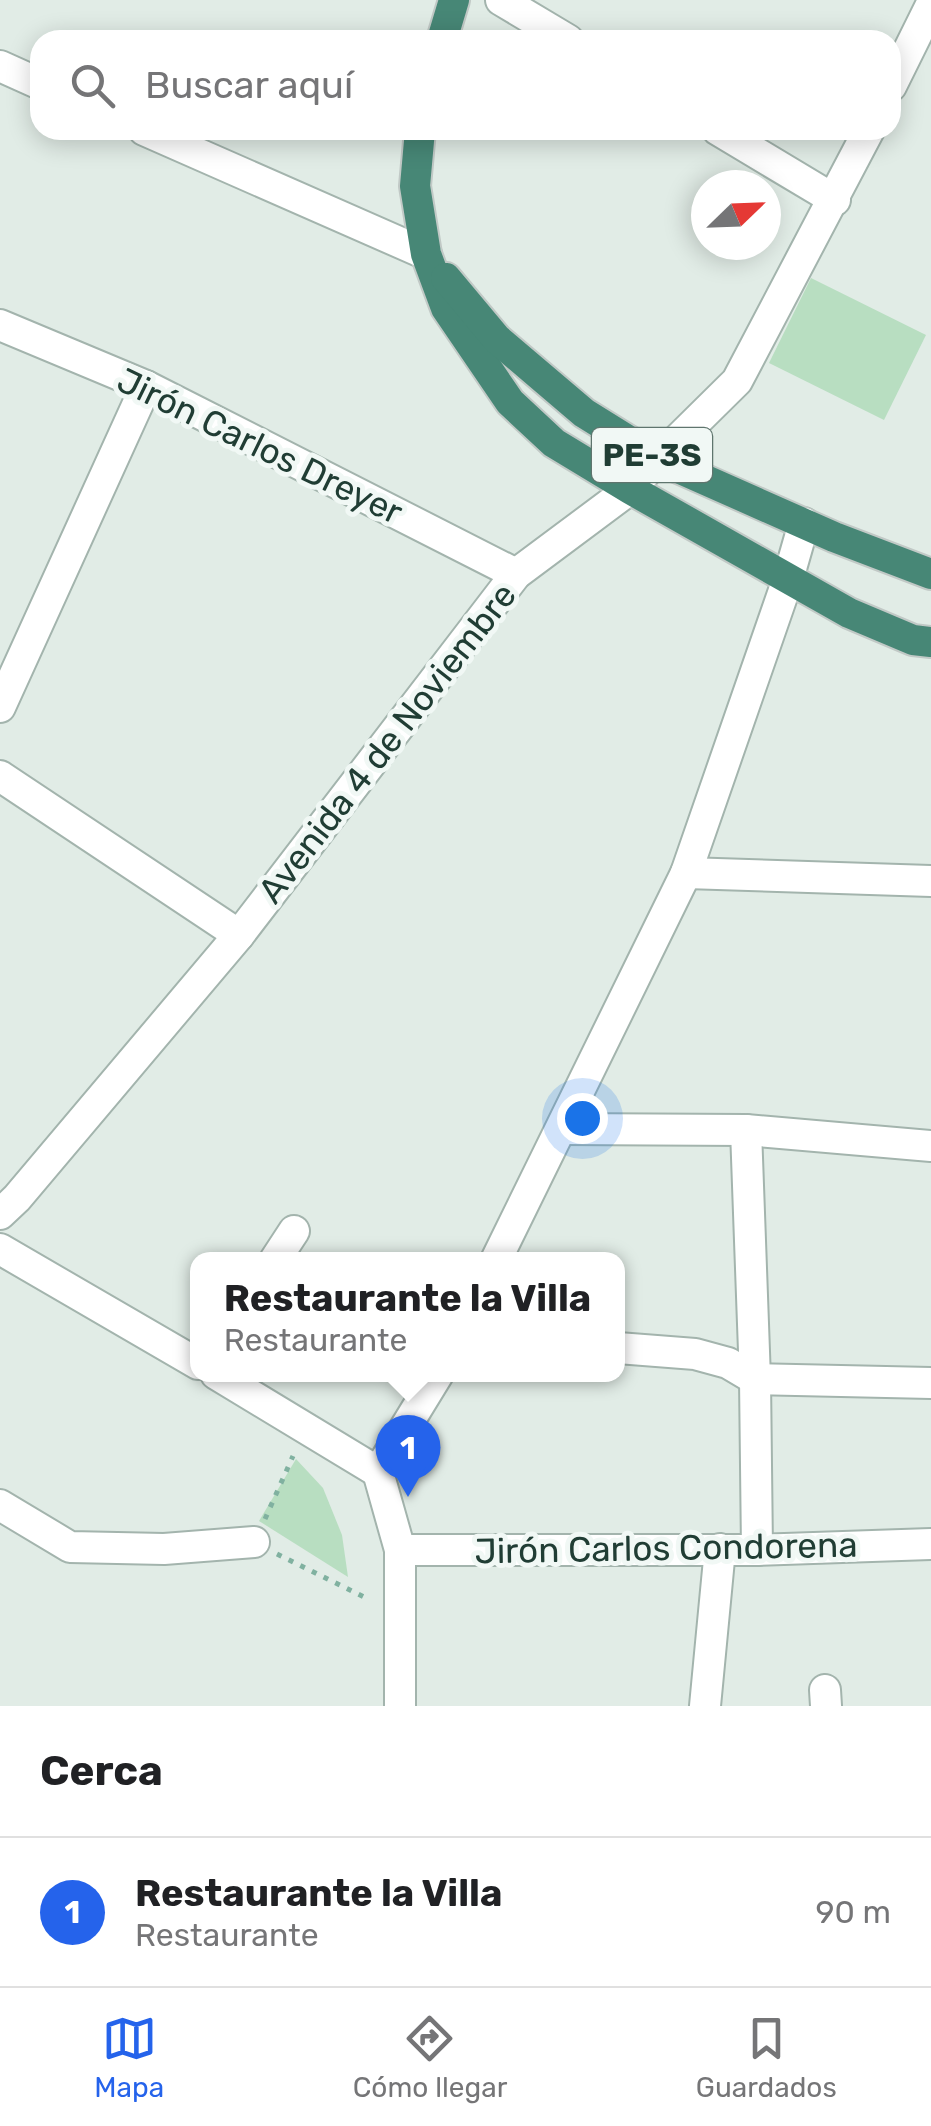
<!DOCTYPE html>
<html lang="es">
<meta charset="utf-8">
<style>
:root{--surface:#fff;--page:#f6f6f6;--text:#202124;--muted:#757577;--line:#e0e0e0;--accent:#2563eb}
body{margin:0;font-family:Rubik,sans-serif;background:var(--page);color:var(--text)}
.compass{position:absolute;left:691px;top:170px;width:90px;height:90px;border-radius:50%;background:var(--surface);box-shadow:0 5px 25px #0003;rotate:67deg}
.you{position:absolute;left:582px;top:1118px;width:35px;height:35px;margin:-25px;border:8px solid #fff;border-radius:50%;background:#1a73e8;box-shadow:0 0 0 15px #1a73e833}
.badge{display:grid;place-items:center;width:65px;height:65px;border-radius:50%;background:var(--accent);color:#fff;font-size:32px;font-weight:700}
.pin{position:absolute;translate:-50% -82px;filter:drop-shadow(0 2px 5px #0008)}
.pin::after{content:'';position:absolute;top:52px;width:35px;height:30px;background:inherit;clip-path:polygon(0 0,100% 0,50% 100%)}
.popup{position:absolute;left:190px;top:1252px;width:435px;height:130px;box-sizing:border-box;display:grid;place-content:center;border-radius:20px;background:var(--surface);filter:drop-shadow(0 2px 8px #0005);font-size:32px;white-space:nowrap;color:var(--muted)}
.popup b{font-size:38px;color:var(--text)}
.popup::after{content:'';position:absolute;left:50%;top:100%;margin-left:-20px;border:20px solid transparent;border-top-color:var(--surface)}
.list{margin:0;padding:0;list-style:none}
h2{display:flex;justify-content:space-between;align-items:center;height:130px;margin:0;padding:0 40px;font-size:42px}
h2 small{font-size:32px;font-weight:400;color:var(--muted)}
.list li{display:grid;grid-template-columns:65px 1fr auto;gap:30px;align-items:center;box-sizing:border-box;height:150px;padding:0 40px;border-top:2px solid var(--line)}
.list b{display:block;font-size:38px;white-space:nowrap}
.list p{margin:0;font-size:32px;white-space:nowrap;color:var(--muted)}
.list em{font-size:32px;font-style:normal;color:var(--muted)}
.icon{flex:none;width:55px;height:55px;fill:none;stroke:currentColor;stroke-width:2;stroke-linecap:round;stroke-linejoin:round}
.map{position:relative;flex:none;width:931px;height:1706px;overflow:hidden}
.search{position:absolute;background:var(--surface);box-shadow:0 5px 25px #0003;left:30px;right:30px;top:30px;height:110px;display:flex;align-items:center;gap:25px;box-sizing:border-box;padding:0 35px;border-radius:30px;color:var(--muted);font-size:38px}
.sheet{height:280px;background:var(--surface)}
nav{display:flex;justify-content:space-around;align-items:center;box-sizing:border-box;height:140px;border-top:2px solid var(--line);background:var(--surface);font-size:28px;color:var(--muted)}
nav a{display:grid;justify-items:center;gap:5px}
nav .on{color:var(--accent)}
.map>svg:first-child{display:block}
.green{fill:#b8dec1}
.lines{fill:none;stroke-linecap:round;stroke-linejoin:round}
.minor-casing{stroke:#a3b4ad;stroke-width:34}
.tertiary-casing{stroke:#a3b4ad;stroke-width:34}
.trunk-casing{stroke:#c1c9c6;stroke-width:34}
.path{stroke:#80b1a0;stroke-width:5;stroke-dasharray:5 8;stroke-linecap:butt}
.minor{stroke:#fff;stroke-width:30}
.tertiary{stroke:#fff;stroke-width:30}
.trunk{stroke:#478776;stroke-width:30}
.labels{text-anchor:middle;stroke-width:10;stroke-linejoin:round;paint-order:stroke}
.shield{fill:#f1f8f5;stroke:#5f756e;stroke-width:2.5}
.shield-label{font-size:32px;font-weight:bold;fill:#203d34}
.street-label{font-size:35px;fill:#203d34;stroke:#f1f8f5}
</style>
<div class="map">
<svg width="931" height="1706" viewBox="0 0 931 1706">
<rect width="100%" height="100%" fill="#e1ece6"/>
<g class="green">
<polygon points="811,278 926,335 884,420 769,363"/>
<polygon points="296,1459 323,1488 342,1535 348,1577 259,1521"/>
</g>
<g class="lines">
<g class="minor-casing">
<g id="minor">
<polyline points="501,0 568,40"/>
<polyline points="0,66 40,84"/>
<polyline points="891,86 931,5"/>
<polyline points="144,130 426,254"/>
<polyline points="718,130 835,200"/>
<polyline points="0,325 146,386 516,574"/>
<polyline points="658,459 737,381 869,130"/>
<polyline points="0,707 146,386"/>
<polyline points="0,776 239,935"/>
<polyline points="686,873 931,881"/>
<polyline points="562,1129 746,1130 931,1146"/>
<polyline points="746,1130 755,1379 757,1550"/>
<polyline points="0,1249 198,1364"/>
<polyline points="275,1260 294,1231"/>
<polyline points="496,1260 686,873 788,579 804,523"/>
<polyline points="618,1348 695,1354 728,1363 755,1379 931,1383"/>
<polyline points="216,1374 378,1472"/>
<polyline points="0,1505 70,1547 164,1549 254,1542"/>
<polyline points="400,1550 757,1550 931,1544"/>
<polyline points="825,1690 826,1706"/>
<polyline points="400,1706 400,1550 378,1472 438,1374"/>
<polyline points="705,1706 720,1549"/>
</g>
</g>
<g class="tertiary-casing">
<polyline id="tertiary" points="0,1214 17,1198 239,935 516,574 630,489 658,459"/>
</g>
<g class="trunk-casing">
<g id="trunk">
<polyline points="442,40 454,0"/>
<polyline points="420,130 415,186 426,254 446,308 510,402 554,443 630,489 849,613 913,640 931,642"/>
<polyline points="446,278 497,339 584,413 658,459 834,537 931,574"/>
</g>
</g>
<g class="path">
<polyline points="265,1519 293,1456"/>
<polyline points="277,1554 370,1600"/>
</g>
<use href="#minor" class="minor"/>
<use href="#tertiary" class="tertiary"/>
<use href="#trunk" class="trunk"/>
</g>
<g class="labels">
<rect class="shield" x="592" y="428" width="120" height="54" rx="8"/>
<g class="shield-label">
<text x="652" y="466">PE-3S</text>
</g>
<g class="street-label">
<text transform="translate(260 446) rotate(26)" y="12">Jirón Carlos Dreyer</text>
<text transform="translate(387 743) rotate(-52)" y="12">Avenida 4 de Noviembre</text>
<text transform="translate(666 1548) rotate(-1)" y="12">Jirón Carlos Condorena</text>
</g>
</g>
</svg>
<svg class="compass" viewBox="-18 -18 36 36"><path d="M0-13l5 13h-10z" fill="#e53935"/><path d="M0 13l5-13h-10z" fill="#757577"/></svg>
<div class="you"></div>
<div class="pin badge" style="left:408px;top:1497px">1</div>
<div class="popup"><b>Restaurante la Villa</b>Restaurante</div>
<div class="search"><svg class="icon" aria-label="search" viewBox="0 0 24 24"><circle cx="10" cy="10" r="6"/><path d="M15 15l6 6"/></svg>Buscar aquí</div>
</div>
<section class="sheet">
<h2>Cerca<small></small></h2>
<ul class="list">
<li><span class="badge">1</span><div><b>Restaurante la Villa</b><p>Restaurante</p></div><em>90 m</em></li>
</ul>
</section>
<nav>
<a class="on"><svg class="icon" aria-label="map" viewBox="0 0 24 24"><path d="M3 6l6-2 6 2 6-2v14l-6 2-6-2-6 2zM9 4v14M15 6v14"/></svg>Mapa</a>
<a><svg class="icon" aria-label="directions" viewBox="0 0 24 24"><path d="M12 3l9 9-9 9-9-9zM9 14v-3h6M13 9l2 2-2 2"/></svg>Cómo llegar</a>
<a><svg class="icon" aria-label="saved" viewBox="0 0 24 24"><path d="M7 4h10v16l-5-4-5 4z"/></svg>Guardados</a>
</nav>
